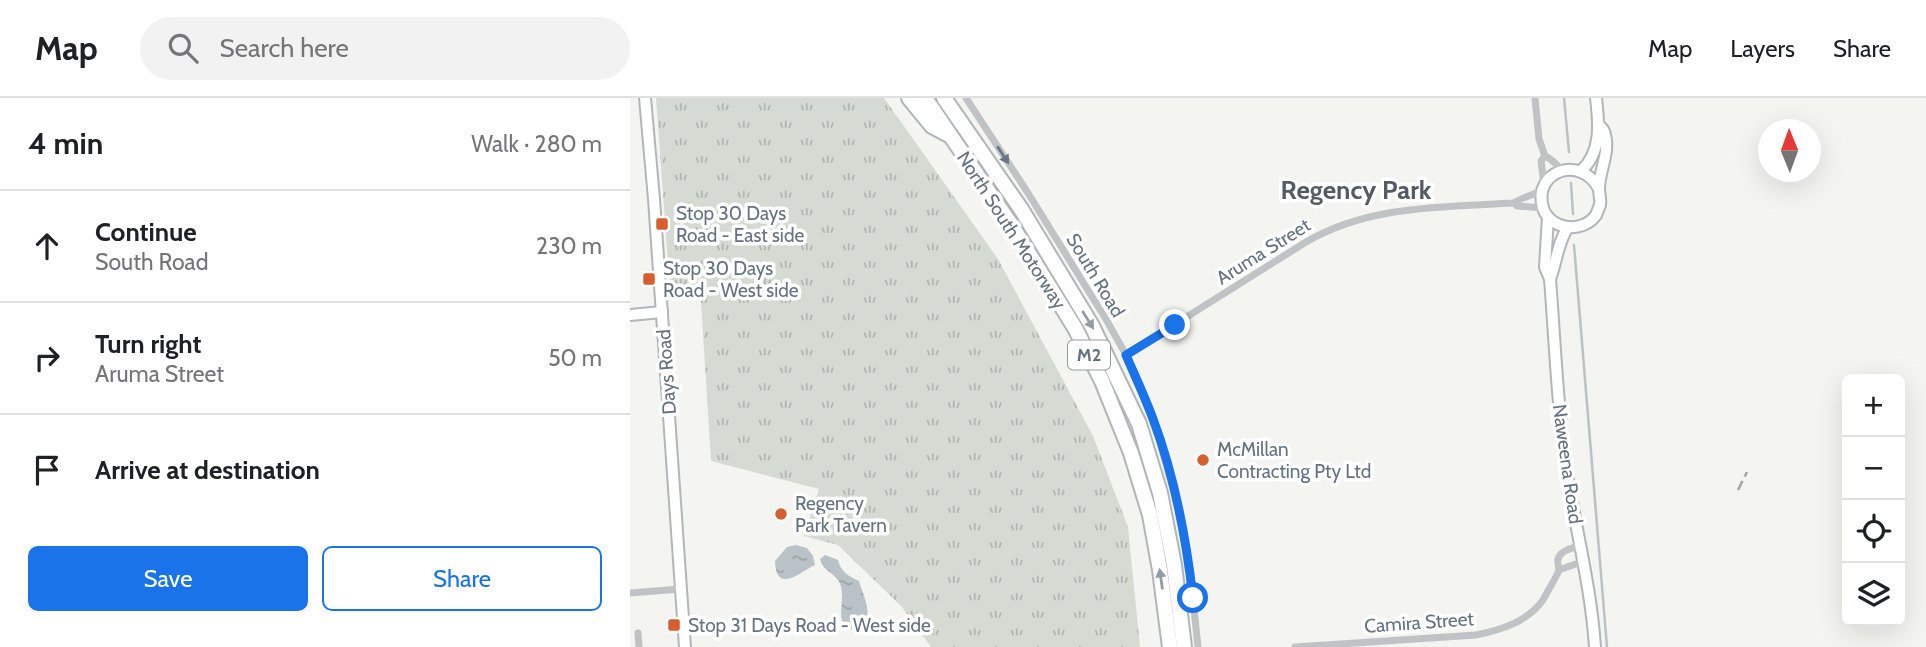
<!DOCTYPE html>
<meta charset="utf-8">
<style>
:root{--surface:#fff;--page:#f2f2f2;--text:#202124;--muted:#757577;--line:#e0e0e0;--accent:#1a73e8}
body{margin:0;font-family:Cabin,sans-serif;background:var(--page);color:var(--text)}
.controls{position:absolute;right:21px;bottom:21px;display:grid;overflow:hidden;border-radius:10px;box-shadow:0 7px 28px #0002}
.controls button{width:63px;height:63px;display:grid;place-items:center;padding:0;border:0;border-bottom:2px solid var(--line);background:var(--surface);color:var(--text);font:35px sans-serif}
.compass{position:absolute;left:1128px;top:21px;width:63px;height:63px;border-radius:50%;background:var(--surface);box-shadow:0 7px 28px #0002;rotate:359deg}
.stop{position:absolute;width:21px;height:21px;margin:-16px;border:5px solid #1a73e8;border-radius:50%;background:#fff}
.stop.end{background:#1a73e8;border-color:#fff;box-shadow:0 2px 7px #0008}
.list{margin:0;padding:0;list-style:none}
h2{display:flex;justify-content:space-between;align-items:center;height:91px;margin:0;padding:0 28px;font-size:30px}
h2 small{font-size:23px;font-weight:400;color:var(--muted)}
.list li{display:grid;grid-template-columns:46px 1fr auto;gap:21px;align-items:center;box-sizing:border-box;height:112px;padding:0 28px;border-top:2px solid var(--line)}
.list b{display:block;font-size:26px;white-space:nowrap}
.list p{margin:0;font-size:23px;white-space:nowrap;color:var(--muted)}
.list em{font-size:23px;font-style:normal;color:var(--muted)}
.actions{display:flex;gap:14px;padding:21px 28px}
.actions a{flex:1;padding:16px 0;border:2px solid var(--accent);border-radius:10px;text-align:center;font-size:24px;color:var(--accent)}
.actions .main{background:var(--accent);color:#fff}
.icon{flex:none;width:38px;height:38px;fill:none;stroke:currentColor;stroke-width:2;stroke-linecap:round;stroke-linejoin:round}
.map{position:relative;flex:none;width:1296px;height:549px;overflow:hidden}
header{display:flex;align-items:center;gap:42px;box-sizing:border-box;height:98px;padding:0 35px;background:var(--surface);border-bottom:2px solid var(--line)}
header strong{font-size:33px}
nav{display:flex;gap:38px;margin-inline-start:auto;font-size:24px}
.search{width:490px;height:63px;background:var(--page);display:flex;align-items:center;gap:18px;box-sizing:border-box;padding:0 24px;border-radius:38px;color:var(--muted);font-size:26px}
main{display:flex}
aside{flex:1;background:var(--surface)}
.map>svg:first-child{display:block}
.grass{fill:url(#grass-tufts)}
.water{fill:url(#water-ripples)}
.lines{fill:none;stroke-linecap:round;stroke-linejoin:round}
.stream{stroke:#b9c3c7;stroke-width:2.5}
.secondary-casing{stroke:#b2b6ba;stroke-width:14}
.highway-casing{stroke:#b2b5b8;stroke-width:18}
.street{stroke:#bfc3c6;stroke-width:7}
.secondary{stroke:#fff;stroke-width:10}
.highway{stroke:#fff;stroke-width:14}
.rail{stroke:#a1a5aa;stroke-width:2.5;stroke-dasharray:10 5;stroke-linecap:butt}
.oneway{fill:#6a7683}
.oneway2{fill:#939ca5}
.route{stroke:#1a73e8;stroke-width:9}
.poi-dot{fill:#d65e2f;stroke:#fff;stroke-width:2.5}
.labels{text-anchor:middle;stroke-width:7;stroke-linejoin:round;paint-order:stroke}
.shield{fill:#fff;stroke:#939ca5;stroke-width:2}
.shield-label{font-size:18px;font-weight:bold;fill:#65727f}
.poi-label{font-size:19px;fill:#65727f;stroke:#fff;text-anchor:start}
.street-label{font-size:19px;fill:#65727f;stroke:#fff}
.district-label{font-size:26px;font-weight:bold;fill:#535c65;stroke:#fff}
</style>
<header>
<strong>Map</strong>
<div class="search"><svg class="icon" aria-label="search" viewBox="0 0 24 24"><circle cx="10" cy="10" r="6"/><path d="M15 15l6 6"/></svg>Search here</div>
<nav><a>Map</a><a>Layers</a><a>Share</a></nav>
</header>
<main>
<aside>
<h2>4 min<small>Walk · 280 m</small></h2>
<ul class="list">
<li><svg class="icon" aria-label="ahead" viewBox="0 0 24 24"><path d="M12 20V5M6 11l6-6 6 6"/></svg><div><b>Continue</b><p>South Road</p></div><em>230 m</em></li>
<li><svg class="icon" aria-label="right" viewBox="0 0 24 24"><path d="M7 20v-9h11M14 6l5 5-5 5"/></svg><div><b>Turn right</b><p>Aruma Street</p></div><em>50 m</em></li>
<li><svg class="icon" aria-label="arrive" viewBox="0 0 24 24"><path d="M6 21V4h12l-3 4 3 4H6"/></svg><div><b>Arrive at destination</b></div></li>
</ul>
<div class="actions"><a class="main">Save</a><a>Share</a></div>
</aside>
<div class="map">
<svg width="1296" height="549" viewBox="0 0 1296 549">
<defs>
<pattern id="grass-tufts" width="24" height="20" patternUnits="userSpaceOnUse" patternTransform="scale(1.75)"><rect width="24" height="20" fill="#d5dbd2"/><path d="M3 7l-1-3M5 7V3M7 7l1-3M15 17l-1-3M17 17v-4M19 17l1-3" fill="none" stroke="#b0b6b0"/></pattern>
<pattern id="water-ripples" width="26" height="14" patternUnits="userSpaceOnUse" patternTransform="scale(1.75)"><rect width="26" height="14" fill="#b9c3c7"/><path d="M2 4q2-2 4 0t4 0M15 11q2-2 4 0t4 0" fill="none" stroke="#9aa3a7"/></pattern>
</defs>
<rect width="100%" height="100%" fill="#f4f4f1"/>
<polygon class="grass" points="26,0 254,0 368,161 463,338 498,429 510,549 301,549 272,509 208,447 174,438 189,391 81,363 70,188 40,191"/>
<g class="water">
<path d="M166,447l11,3 6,8 2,9c-15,7 -39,30 -40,-4l12,-14z"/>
<path d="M195,457l13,5c3,12 10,16 21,21 6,20 13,29 5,49 -39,2 -13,-31 -26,-50 -7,-9 -15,-9 -18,-21z"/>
</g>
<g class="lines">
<g class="stream">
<polyline points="934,0 939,54"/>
<polyline points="941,85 943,116"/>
<polyline points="944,147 977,549"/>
</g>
<g class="secondary-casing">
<g id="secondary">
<polyline points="15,0 24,101 55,549"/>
<path d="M951,73c21,-19 18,-48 15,-73"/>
<path d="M969,91c-18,-35 -67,-18 -56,19 7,22 40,26 53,7 1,-2 3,-8 4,-10 1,-6 -1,-11 -1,-16 0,-18 11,-36 6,-54 0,-3 -3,-7 -5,-9"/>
<path d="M918,119l-3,50 5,12c5,62 7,126 16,188 9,60 25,119 29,180"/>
<path d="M920,181c7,-18 7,-35 18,-52"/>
<polyline points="0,217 32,214"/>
</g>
</g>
<g class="highway-casing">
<g id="highway">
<polyline points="279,0 302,28 319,37"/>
<polyline points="295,0 382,128 445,230 472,283 501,355 520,417 530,472 540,549"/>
<polyline points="314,0 391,111 462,228 509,326 530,395 544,467 554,549"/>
</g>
</g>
<g class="street">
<polyline points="336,0 398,95 477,223 496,257 524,322 552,424 560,472 568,549"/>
<path d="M905,0l4,41 6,17c10,4 10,10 18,14"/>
<polyline points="914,87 911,63 915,58"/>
<polyline points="884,105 887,108 913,110"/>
<path d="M496,257l180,-113c63,-37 137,-35 208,-39 4,-4 21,-9 29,-13"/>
<polyline points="929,472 954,463"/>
<polyline points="0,495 50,491"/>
<polyline points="8,535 9,549"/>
<path d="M665,549l181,-12c25,-5 51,-13 67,-35 3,-6 14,-24 16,-30 0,-3 -2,-7 -1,-11 3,-9 14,-11 23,-13"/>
</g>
<use href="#secondary" class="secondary"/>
<use href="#highway" class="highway"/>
<polyline class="rail" points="1108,392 1117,374"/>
</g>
<defs><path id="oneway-solid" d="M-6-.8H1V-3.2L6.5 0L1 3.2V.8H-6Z" transform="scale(1.75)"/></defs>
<use class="oneway" href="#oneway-solid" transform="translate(373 57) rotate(57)"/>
<g class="oneway2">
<use href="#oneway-solid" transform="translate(458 222) rotate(58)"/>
<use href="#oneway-solid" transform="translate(531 481) rotate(-98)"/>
</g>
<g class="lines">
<path class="route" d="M545,227l-49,30c9,21 19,42 27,64 22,58 33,118 40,179"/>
</g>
<g class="poi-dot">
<rect x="25" y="119" width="14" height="14" rx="3.5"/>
<rect x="12" y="174" width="14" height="14" rx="3.5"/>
<circle cx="573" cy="362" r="7"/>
<circle cx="151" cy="416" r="7"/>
<rect x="37" y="520" width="14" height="14" rx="3.5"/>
</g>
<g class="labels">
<rect class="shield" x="438" y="242.5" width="42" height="29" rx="5"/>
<g class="shield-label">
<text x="459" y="263">M2</text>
</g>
<g class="poi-label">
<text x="46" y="122">Stop 30 Days<tspan x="46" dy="22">Road - East side</tspan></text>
<text x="33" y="177">Stop 30 Days<tspan x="33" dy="22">Road - West side</tspan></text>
<text x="587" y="358">McMillan<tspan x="587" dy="22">Contracting Pty Ltd</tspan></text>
<text x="165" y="412">Regency<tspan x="165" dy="22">Park Tavern</tspan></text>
<text x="58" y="534">Stop 31 Days Road - West side</text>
</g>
<g class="street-label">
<text transform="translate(382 132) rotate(57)" y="7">North South Motorway</text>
<text transform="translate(633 153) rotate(-32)" y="7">Aruma Street</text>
<text transform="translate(466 177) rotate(59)" y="7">South Road</text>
<text transform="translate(36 274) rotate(-94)" y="7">Days Road</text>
<text transform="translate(938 366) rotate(82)" y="7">Naweena Road</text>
<text transform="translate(789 524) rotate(-4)" y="7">Camira Street</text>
</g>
<g class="district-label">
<text x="726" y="101">Regency Park</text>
</g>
</g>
</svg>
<div class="controls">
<button>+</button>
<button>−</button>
<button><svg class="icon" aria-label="locate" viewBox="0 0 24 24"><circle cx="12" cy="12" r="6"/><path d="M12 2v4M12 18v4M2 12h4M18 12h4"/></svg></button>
<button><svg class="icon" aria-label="layers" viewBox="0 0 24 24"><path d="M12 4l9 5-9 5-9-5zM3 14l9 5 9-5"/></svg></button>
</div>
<svg class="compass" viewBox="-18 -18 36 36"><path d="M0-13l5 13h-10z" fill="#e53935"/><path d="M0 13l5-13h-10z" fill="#757577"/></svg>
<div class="stop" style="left:563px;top:500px"></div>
<div class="stop end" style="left:545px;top:227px"></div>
</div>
</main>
